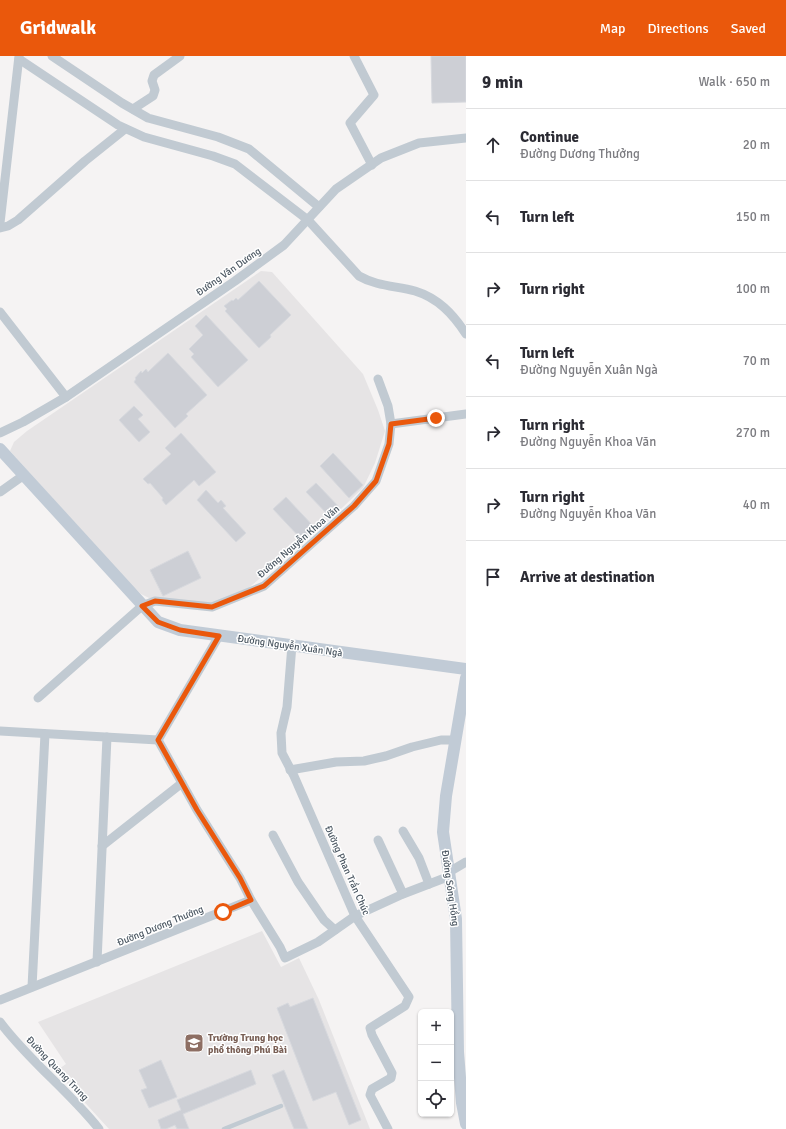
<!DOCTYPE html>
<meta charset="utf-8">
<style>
:root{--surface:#fff;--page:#f7f7f7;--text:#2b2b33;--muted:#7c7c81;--line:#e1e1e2;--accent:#ea580c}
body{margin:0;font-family:Signika,sans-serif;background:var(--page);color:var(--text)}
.controls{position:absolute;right:12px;bottom:12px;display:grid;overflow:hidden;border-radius:6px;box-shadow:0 1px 3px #0004}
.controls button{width:36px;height:36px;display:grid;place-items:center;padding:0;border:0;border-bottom:1px solid var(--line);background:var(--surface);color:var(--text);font:20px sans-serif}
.stop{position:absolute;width:12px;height:12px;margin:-9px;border:3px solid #ea580c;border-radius:50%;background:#fff}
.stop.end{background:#ea580c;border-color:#fff;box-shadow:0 1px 4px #0008}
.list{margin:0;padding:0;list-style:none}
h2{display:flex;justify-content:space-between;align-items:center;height:52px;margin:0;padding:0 16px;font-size:17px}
h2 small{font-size:13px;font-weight:400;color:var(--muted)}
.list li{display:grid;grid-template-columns:26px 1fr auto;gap:12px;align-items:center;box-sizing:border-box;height:72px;padding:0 16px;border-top:1px solid var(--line)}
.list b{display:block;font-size:15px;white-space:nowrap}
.list p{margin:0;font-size:13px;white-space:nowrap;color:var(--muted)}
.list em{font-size:13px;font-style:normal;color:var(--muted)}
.icon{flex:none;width:22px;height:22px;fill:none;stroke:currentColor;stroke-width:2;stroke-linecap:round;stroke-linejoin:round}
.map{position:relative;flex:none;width:466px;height:1073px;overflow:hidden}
header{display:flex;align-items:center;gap:24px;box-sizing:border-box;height:56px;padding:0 20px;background:var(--accent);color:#fff}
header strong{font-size:19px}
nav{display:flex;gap:22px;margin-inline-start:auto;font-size:14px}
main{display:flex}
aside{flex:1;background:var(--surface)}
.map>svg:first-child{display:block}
.education{fill:#e6e4e5}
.building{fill:#cdcfd5;stroke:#d7d9de}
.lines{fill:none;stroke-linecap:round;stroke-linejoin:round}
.lane{stroke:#c1cad2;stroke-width:4.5}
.street{stroke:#c1cad2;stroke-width:9}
.secondary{stroke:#c1cbd6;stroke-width:12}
.route{stroke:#ea580c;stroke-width:5}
.labels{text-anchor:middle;stroke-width:3;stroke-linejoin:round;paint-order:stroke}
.street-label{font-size:10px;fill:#4a5661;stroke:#fff}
.education-label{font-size:10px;font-weight:bold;fill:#785e54;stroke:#fff;text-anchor:start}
</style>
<header>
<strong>Gridwalk</strong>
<nav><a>Map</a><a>Directions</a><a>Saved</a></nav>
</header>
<main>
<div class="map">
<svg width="466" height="1073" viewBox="0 0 466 1073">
<rect width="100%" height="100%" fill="#f5f3f3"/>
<g class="education">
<polygon points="261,215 272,216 363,318 378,354 385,375 375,407 363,432 322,471 246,534 212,548 149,542 141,538 132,530 10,395 14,386 27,375"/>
<polygon points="262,875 281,911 299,902 319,944 370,1073 109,1073 56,1015 66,1008 38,966"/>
</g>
<g class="building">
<polygon points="431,0 466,0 466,46 432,47"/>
<polygon points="259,225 291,259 270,279 271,281 259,292 225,255 227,253 224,250 232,244 233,245 236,242 238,244"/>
<polygon points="206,259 248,304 218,331 191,301 194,298 189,293 203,279 195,270"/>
<polygon points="168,297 207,339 186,358 188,360 175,372 134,326 136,323 135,322 141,315 142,317 146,313 148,316"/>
<polygon points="134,350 143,359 138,363 150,376 139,386 119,364"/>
<polygon points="181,377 216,416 199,430 194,424 166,449 162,444 163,442 150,427 148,428 143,423 171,398 165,392"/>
<polygon points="333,397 363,429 349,442 320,410"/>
<polygon points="316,427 340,452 330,461 306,436"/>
<polygon points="206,434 218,447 221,444 226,450 223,452 246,477 236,486 197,444"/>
<polygon points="286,441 316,473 303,485 273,453"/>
<polygon points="188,495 201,522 163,540 150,514"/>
<polygon points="313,942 361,1064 349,1069 336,1036 313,1045 277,952 288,947 290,951"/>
<polygon points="161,1004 177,1041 149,1052 141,1034 147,1032 139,1014"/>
<polygon points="251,1014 256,1028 183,1058 189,1073 177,1073 175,1069 166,1073 161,1073 158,1064 181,1054 177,1044"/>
<polygon points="284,1014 308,1073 294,1073 272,1019"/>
</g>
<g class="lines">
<polyline class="lane" points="224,1073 281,1050"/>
<g class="street">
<polyline points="52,0 122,47 148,62 218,81 249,93 319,151"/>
<polyline points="354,0 374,39 350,67 372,109"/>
<path d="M19,3l99,66 26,12 69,19 22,8 73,56 51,56c17,10 37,10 56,15 23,7 38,23 51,43"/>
<polyline points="133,53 153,40 155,34 152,25 154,19 180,0"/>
<polyline points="0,167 19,0"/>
<polyline points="0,172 8,170 18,164 85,105 125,73"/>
<polyline points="0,256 66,341"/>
<polyline points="391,368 466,358"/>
<polyline points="0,377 23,366 66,341 235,225 284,189 336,133 381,102 419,87 466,82"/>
<polyline points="0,436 24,419"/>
<polyline points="292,589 287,651 281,677 282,697 294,720 355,860 409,941 405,950 370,972 372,979 392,1017 391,1022 372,1033 370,1039 388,1073"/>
<polyline points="38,642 142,550 155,545 212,551 264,530 354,450 376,425 389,388 391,368 388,350 378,323"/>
<polyline points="0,675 158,684"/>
<polyline points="158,684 197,754 240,822 251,844"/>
<polyline points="158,684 219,580"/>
<polyline points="290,714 336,706 364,705 386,700 412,691 441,684 456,684"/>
<polyline points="403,775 419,802 429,828"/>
<polyline points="273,779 298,826 324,864 335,874"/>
<polyline points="378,784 403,838"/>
<polyline points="102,790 182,727"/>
<polyline points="449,816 466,806"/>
<polyline points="97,906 107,681"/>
<polyline points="32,931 45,678"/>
<polyline points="0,944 251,844 280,891 285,902 318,886 355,860 403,838 450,820"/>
<path d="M0,966c29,39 69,69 99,107"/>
</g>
<g class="secondary">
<polyline points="0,393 158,566 180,574 466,613"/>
<polyline points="466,622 446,740 443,776 456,863 458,996 462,1047 466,1068"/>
</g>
</g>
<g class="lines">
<polyline class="route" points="223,856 251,844 240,822 197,754 158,684 219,580 180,574 158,566 142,550 155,545 212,551 264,530 354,450 376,425 389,388 391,368 436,362"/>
</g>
<defs>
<g id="school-square" transform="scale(1)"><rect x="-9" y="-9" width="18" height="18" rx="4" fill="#8d6e63" stroke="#fff"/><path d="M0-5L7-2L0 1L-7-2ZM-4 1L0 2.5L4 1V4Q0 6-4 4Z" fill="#fff"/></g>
</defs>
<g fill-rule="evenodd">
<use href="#school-square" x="194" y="987"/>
</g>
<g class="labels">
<g class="street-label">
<text transform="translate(228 215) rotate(-35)" y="4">Đường Vân Dương</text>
<text transform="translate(298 485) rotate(-41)" y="4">Đường Nguyễn Khoa Văn</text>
<text transform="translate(290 589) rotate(8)" y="4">Đường Nguyễn Xuân Ngà</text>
<text transform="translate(348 814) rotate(66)" y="4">Đường Phan Trần Chúc</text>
<text transform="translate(451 832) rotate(82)" y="4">Đường Sóng Hồng</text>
<text transform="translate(160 869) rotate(-22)" y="4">Đường Dương Thưởng</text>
<text transform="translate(58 1012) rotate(46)" y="4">Đường Quang Trung</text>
</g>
<g class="education-label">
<text x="208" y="985">Trường Trung học<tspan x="208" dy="12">phổ thông Phú Bài</tspan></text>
</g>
</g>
</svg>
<div class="controls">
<button>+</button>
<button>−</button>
<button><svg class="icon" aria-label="locate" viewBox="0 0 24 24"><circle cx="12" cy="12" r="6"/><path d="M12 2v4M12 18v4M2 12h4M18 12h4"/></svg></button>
</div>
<div class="stop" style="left:223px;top:856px"></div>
<div class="stop end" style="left:436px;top:362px"></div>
</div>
<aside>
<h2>9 min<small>Walk · 650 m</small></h2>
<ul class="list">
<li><svg class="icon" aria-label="ahead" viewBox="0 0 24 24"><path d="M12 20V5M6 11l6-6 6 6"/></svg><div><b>Continue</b><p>Đường Dương Thưởng</p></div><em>20 m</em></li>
<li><svg class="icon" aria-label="left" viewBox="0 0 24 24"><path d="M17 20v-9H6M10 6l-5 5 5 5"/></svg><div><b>Turn left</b></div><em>150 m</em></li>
<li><svg class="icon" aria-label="right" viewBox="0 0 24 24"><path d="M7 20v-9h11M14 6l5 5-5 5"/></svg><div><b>Turn right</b></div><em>100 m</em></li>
<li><svg class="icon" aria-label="left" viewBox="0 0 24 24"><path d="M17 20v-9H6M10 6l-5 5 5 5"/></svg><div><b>Turn left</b><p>Đường Nguyễn Xuân Ngà</p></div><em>70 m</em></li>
<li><svg class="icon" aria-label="right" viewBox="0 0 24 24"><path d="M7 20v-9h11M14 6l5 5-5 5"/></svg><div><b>Turn right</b><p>Đường Nguyễn Khoa Văn</p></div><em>270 m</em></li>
<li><svg class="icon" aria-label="right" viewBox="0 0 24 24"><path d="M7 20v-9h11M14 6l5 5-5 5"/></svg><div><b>Turn right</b><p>Đường Nguyễn Khoa Văn</p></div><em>40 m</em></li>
<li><svg class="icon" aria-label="arrive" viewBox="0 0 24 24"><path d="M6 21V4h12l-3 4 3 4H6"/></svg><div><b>Arrive at destination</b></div></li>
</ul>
</aside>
</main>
